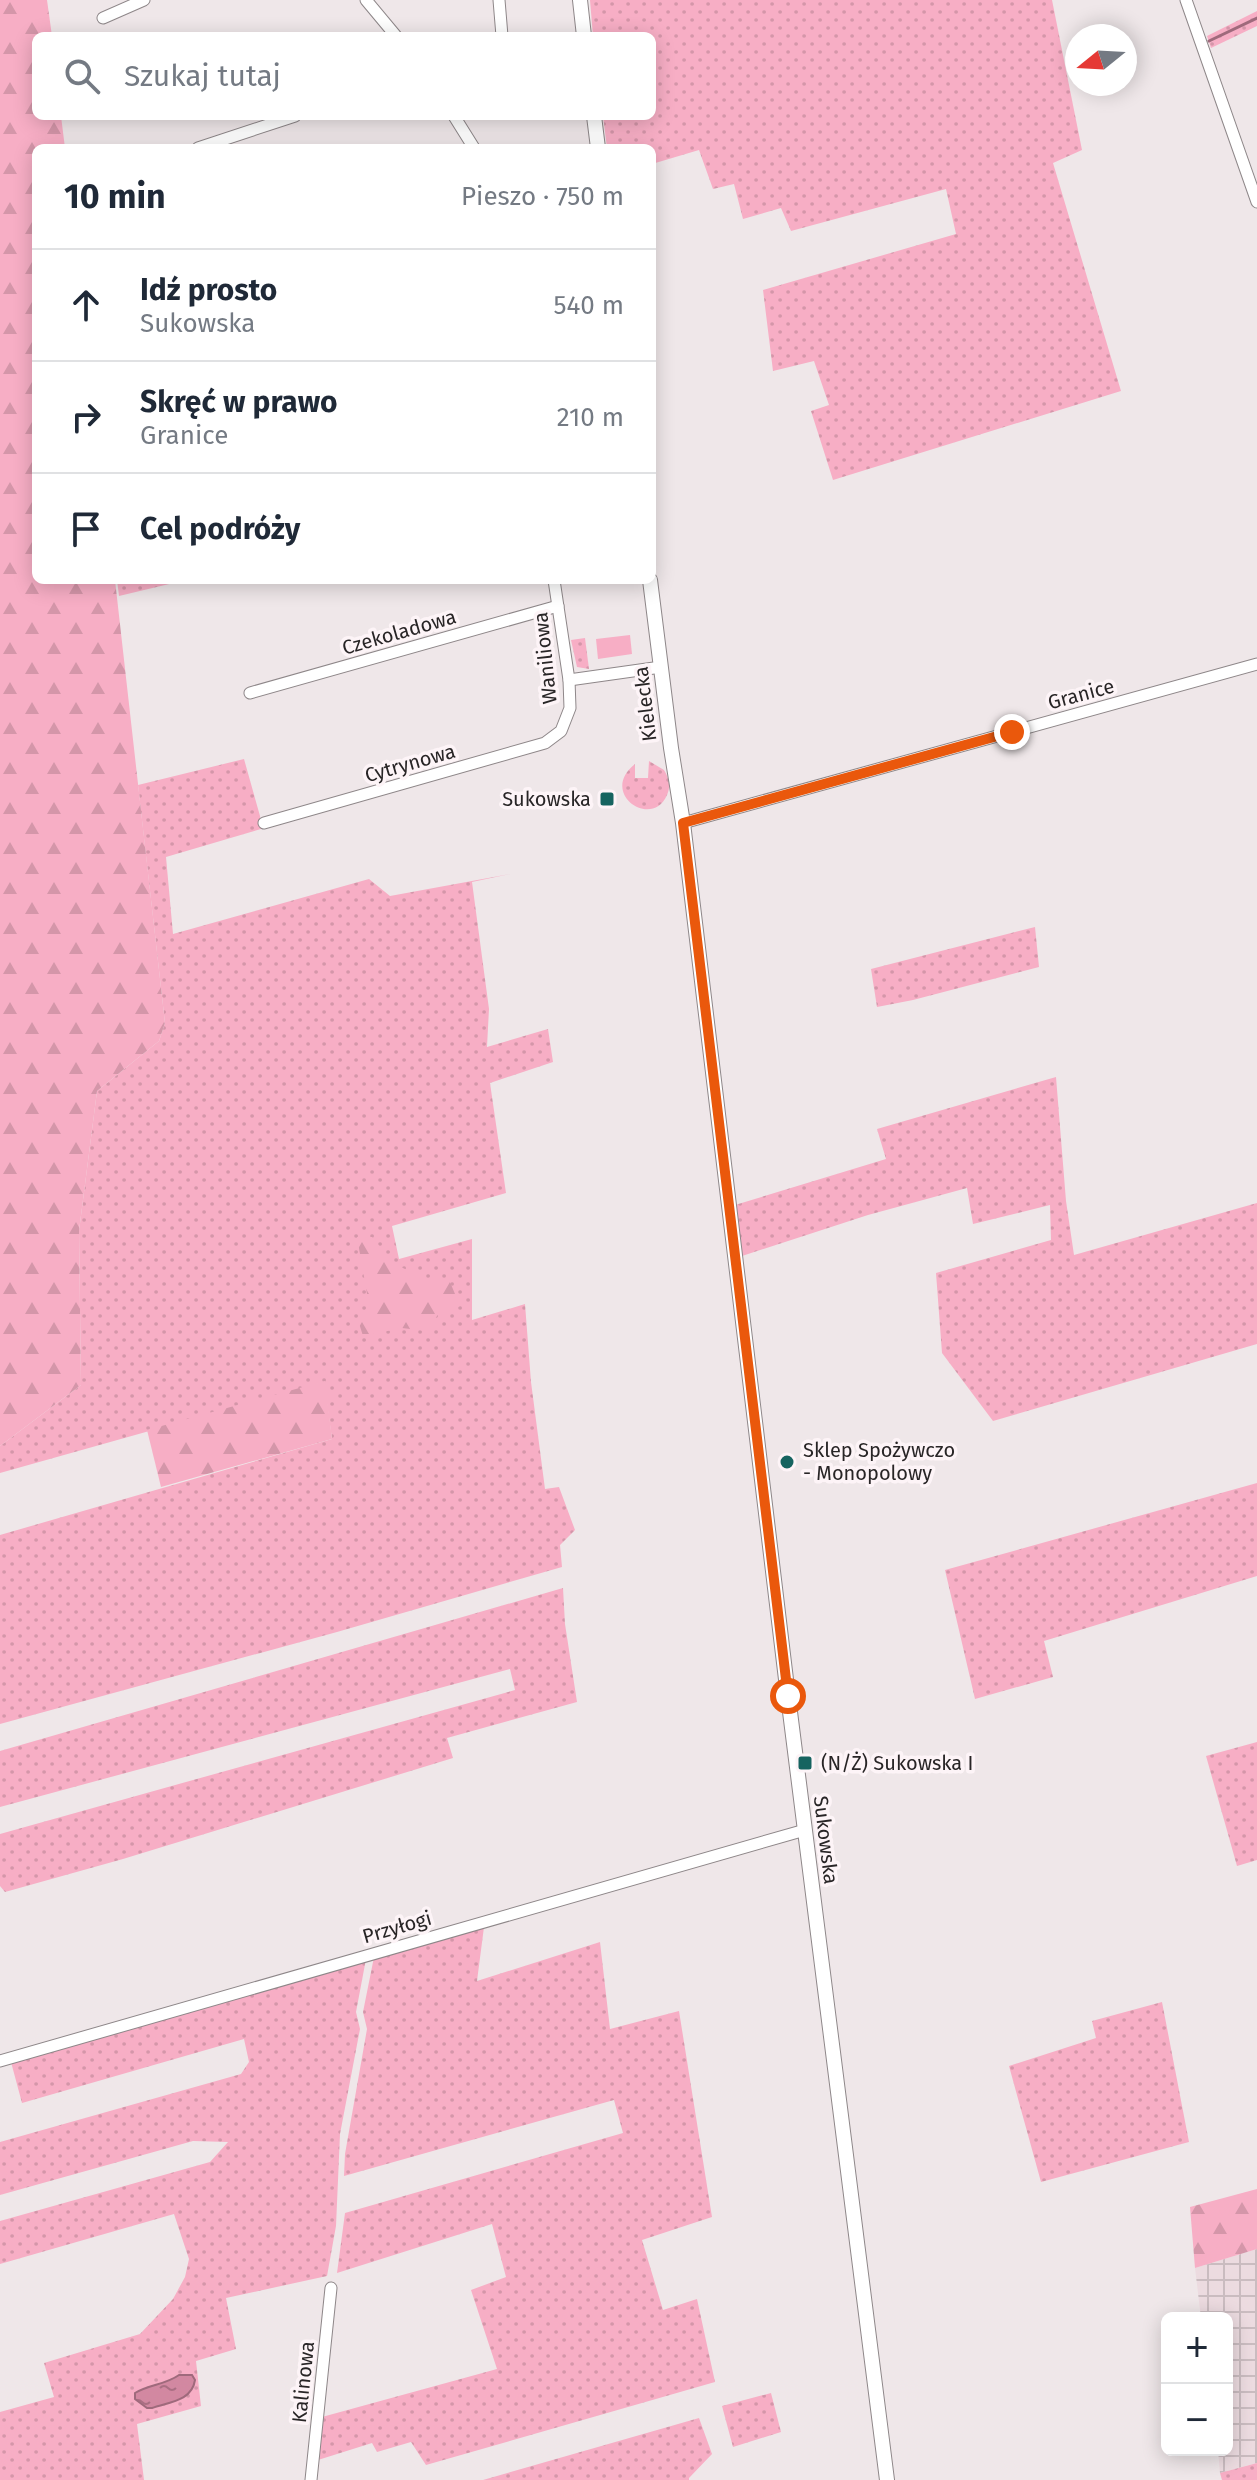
<!DOCTYPE html>
<html lang="pl">
<meta charset="utf-8">
<style>
:root{--surface:#fff;--page:#f6f6f7;--text:#1f2937;--muted:#747a83;--line:#e0e1e3}
body{margin:0;font-family:"Fira Sans",sans-serif;background:var(--page);color:var(--text)}
.controls{position:absolute;right:24px;bottom:24px;display:grid;overflow:hidden;border-radius:12px;box-shadow:0 4px 20px #0003}
.controls button{width:72px;height:72px;display:grid;place-items:center;padding:0;border:0;border-bottom:2px solid var(--line);background:var(--surface);color:var(--text);font:40px sans-serif}
.compass{position:absolute;left:1065px;top:24px;width:72px;height:72px;border-radius:50%;background:var(--surface);box-shadow:0 4px 20px #0003;rotate:252deg}
.stop{position:absolute;width:24px;height:24px;margin:-18px;border:6px solid #ea580c;border-radius:50%;background:#fff}
.stop.end{background:#ea580c;border-color:#fff;box-shadow:0 2px 8px #0008}
.list{margin:0;padding:0;list-style:none}
h2{display:flex;justify-content:space-between;align-items:center;height:104px;margin:0;padding:0 32px;font-size:34px}
h2 small{font-size:26px;font-weight:400;color:var(--muted)}
.list li{display:grid;grid-template-columns:52px 1fr auto;gap:24px;align-items:center;box-sizing:border-box;height:112px;padding:0 32px;border-top:2px solid var(--line)}
.list b{display:block;font-size:30px;white-space:nowrap}
.list p{margin:0;font-size:26px;white-space:nowrap;color:var(--muted)}
.list em{font-size:26px;font-style:normal;color:var(--muted)}
.icon{flex:none;width:44px;height:44px;fill:none;stroke:currentColor;stroke-width:2;stroke-linecap:round;stroke-linejoin:round}
.map{position:relative;flex:none;width:1257px;height:2480px;overflow:hidden}
.search{position:absolute;background:var(--surface);box-shadow:0 4px 20px #0003;left:32px;top:32px;width:624px;height:88px;display:flex;align-items:center;gap:20px;box-sizing:border-box;padding:0 28px;border-radius:12px;color:var(--muted);font-size:30px}
.panel{position:absolute;background:var(--surface);box-shadow:0 4px 20px #0003;left:32px;top:144px;width:624px;height:440px;border-radius:12px}
.map>svg:first-child{display:block}
.industrial{fill:url(#industrial-grid)}
.green{fill:url(#green-dots)}
.forest{fill:url(#forest-firs)}
.pitch{fill:#f7aec5}
.water{fill:url(#water-ripples);stroke:#9f6a7c;stroke-width:2}
.lines{fill:none;stroke-linecap:round;stroke-linejoin:round}
.stream{stroke:#9f6a7c;stroke-width:3}
.minor-casing{stroke:#8e8789;stroke-width:13}
.tertiary-casing{stroke:#8e8789;stroke-width:16}
.minor{stroke:#fff;stroke-width:11}
.tertiary{stroke:#fff;stroke-width:14}
.route{stroke:#ea580c;stroke-width:10}
.poi-dot{fill:#166460;stroke:#fdf4f7;stroke-width:3}
.labels{text-anchor:middle;stroke-width:7;stroke-linejoin:round;paint-order:stroke}
.street-label{font-size:20px;fill:#282526;stroke:#fdf4f7}
.poi-label{font-size:20px;fill:#282526;stroke:#fdf4f7;text-anchor:start}
</style>
<div class="map">
<svg width="1257" height="2480" viewBox="0 0 1257 2480">
<defs>
<pattern id="industrial-grid" width="8" height="8" patternUnits="userSpaceOnUse" patternTransform="scale(2)"><rect width="8" height="8" fill="#ecdbe0"/><path d="M0 4h8M4 0v8" fill="none" stroke="#cabcc0"/></pattern>
<pattern id="green-dots" width="8" height="8" patternUnits="userSpaceOnUse" patternTransform="scale(2)"><rect width="8" height="8" fill="#f7aec5"/><path d="M2 2h.1M6 6h.1" fill="none" stroke="#d496a9" stroke-width="1.8" stroke-linecap="round"/></pattern>
<pattern id="forest-firs" width="22" height="20" patternUnits="userSpaceOnUse" patternTransform="scale(2)"><rect width="22" height="20" fill="#f7aec5"/><path d="M5 1l3.5 6h-7zM16 11l3.5 6h-7z" fill="#d496a9"/></pattern>
<pattern id="water-ripples" width="26" height="14" patternUnits="userSpaceOnUse" patternTransform="scale(2)"><rect width="26" height="14" fill="#d288a1"/><path d="M2 4q2-2 4 0t4 0M15 11q2-2 4 0t4 0" fill="none" stroke="#aa6f83"/></pattern>
</defs>
<rect width="100%" height="100%" fill="#efe7e9"/>
<polygon class="industrial" points="1257,2249 1257,2463 1220,2473 1218,2450 1227,2450 1227,2318 1201,2318 1195,2268"/>
<g class="green">
<polygon points="590,0 1052,0 1082,150 1053,163 1121,391 833,480 811,411 829,405 814,361 773,371 763,290 956,234 946,189 791,231 781,208 743,219 734,184 713,189 699,150 652,164 652,148 607,148 603,116 652,116 652,36 593,36"/>
<polygon points="1257,11 1257,26 1211,48 1207,36"/>
<polygon points="117,580 186,580 119,596"/>
<polygon points="585,638 589,669 577,667 571,640"/>
<polygon points="244,759 260,816 261,829 166,857 173,934 369,879 390,896 510,874 472,882 489,1009 487,1047 548,1029 553,1062 490,1083 506,1193 392,1226 399,1259 472,1239 472,1320 525,1304 531,1382 545,1489 559,1487 575,1530 560,1545 562,1567 337,1632 0,1724 0,1535 332,1439 324,1382 0,1473 0,1446 81,1385 79,1231 97,1091 159,1041 165,1023 138,785"/>
<path d="M649,761l15,9c5,8 7,16 3,25 -15,35 -69,-2 -32,-31v14h13z"/>
<polygon points="1035,927 1039,967 913,1000 877,1007 871,969"/>
<polygon points="1056,1077 1066,1201 1074,1255 1257,1203 1257,1344 993,1421 942,1353 936,1273 1051,1240 1050,1205 973,1224 967,1188 868,1215 739,1257 735,1205 886,1159 877,1129"/>
<polygon points="1257,1483 1257,1576 1044,1641 1053,1677 975,1699 945,1570"/>
<polygon points="563,1588 565,1624 577,1702 447,1738 453,1758 123,1859 5,1892 0,1886 0,1834 515,1690 510,1669 0,1807 0,1751"/>
<polygon points="1257,1742 1257,1860 1237,1866 1206,1756"/>
<polygon points="484,1927 477,1981 600,1942 610,2029 679,2011 712,2217 642,2240 663,2310 697,2299 715,2382 426,2465 411,2442 377,2452 372,2443 318,2460 322,2417 497,2369 471,2290 506,2277 492,2224 337,2273 345,2213 623,2133 614,2100 344,2176 345,2154 367,2029 363,2012 374,1957"/>
<polygon points="366,1959 356,2012 360,2029 340,2134 336,2226 327,2276 226,2298 236,2349 196,2361 201,2406 137,2424 144,2480 0,2480 0,2412 54,2397 44,2363 140,2334 173,2299 185,2277 189,2259 174,2214 0,2264 0,2221 210,2162 228,2142 193,2141 0,2195 0,2142 241,2074 249,2062 244,2039 22,2103 11,2062"/>
<polygon points="1162,2002 1189,2142 1041,2182 1009,2066 1096,2038 1092,2021"/>
<polygon points="771,2393 781,2432 733,2447 722,2406"/>
<polygon points="699,2418 712,2454 689,2478 689,2480 483,2480"/>
<polygon points="1257,2463 1257,2480 1222,2480 1220,2473"/>
</g>
<g class="forest">
<polygon points="0,0 47,0 52,36 36,36 36,116 61,116 65,148 36,148 36,580 115,580 165,1023 159,1041 97,1091 79,1231 81,1385 0,1446"/>
<polygon points="372,1237 394,1264 425,1278 450,1282 460,1306 439,1313 427,1331 402,1328 363,1336 358,1320 369,1305 357,1237"/>
<polygon points="325,1381 332,1439 161,1487 147,1430"/>
<polygon points="1257,2189 1257,2249 1195,2268 1190,2207"/>
</g>
<polygon class="pitch" points="630,635 632,654 598,659 596,639"/>
<path class="water" d="M179,2375h13l3,5c-3,21 -26,22 -43,28h-5l-12,-9v-6c15,-9 30,-8 44,-18z"/>
<g class="lines">
<polyline class="stream" points="1209,41 1257,18"/>
<g class="minor-casing">
<g id="minor">
<polyline points="366,0 396,36"/>
<polyline points="499,0 502,36"/>
<polyline points="1186,0 1257,202"/>
<polyline points="103,18 144,0"/>
<polyline points="454,116 474,148"/>
<polyline points="198,148 295,116"/>
<polyline points="569,680 661,667"/>
<polyline points="250,693 558,606"/>
<polyline points="264,823 545,743 561,731 570,708 569,680 554,580"/>
<polyline points="683,823 1257,664"/>
<polyline points="0,2061 805,1830"/>
<polyline points="311,2480 331,2288"/>
</g>
</g>
<g class="tertiary-casing">
<g id="tertiary">
<polyline points="580,0 584,36"/>
<polyline points="594,116 598,148"/>
<polyline points="650,580 671,748 683,823 788,1696 887,2480"/>
</g>
</g>
<use href="#minor" class="minor"/>
<use href="#tertiary" class="tertiary"/>
</g>
<g class="lines">
<polyline class="route" points="788,1696 683,823 1012,732"/>
</g>
<g class="poi-dot">
<rect x="599" y="791" width="16" height="16" rx="4"/>
<circle cx="787" cy="1462" r="8"/>
<rect x="797" y="1755" width="16" height="16" rx="4"/>
</g>
<g class="labels">
<g class="street-label">
<text transform="translate(399 632) rotate(-16)" y="7">Czekoladowa</text>
<text transform="translate(545 658) rotate(-96)" y="7">Waniliowa</text>
<text transform="translate(1081 694) rotate(-15)" y="7">Granice</text>
<text transform="translate(645 704) rotate(-97)" y="7">Kielecka</text>
<text transform="translate(410 763) rotate(-16)" y="7">Cytrynowa</text>
<text transform="translate(826 1840) rotate(83)" y="7">Sukowska</text>
<text transform="translate(397 1927) rotate(-16)" y="7">Przyłogi</text>
<text transform="translate(303 2382) rotate(-84)" y="7">Kalinowa</text>
</g>
<g class="poi-label">
<text x="591" y="806" text-anchor="end">Sukowska</text>
<text x="803" y="1457">Sklep Spożywczo<tspan x="803" dy="23">- Monopolowy</tspan></text>
<text x="821" y="1770">(N/Ż) Sukowska I</text>
</g>
</g>
</svg>
<div class="controls">
<button>+</button>
<button>−</button>
</div>
<svg class="compass" viewBox="-18 -18 36 36"><path d="M0-13l5 13h-10z" fill="#e53935"/><path d="M0 13l5-13h-10z" fill="#747a83"/></svg>
<div class="stop" style="left:788px;top:1696px"></div>
<div class="stop end" style="left:1012px;top:732px"></div>
<div class="search"><svg class="icon" aria-label="search" viewBox="0 0 24 24"><circle cx="10" cy="10" r="6"/><path d="M15 15l6 6"/></svg>Szukaj tutaj</div>
<section class="panel">
<h2>10 min<small>Pieszo · 750 m</small></h2>
<ul class="list">
<li><svg class="icon" aria-label="ahead" viewBox="0 0 24 24"><path d="M12 20V5M6 11l6-6 6 6"/></svg><div><b>Idź prosto</b><p>Sukowska</p></div><em>540 m</em></li>
<li><svg class="icon" aria-label="right" viewBox="0 0 24 24"><path d="M7 20v-9h11M14 6l5 5-5 5"/></svg><div><b>Skręć w prawo</b><p>Granice</p></div><em>210 m</em></li>
<li><svg class="icon" aria-label="arrive" viewBox="0 0 24 24"><path d="M6 21V4h12l-3 4 3 4H6"/></svg><div><b>Cel podróży</b></div></li>
</ul>
</section>
</div>
